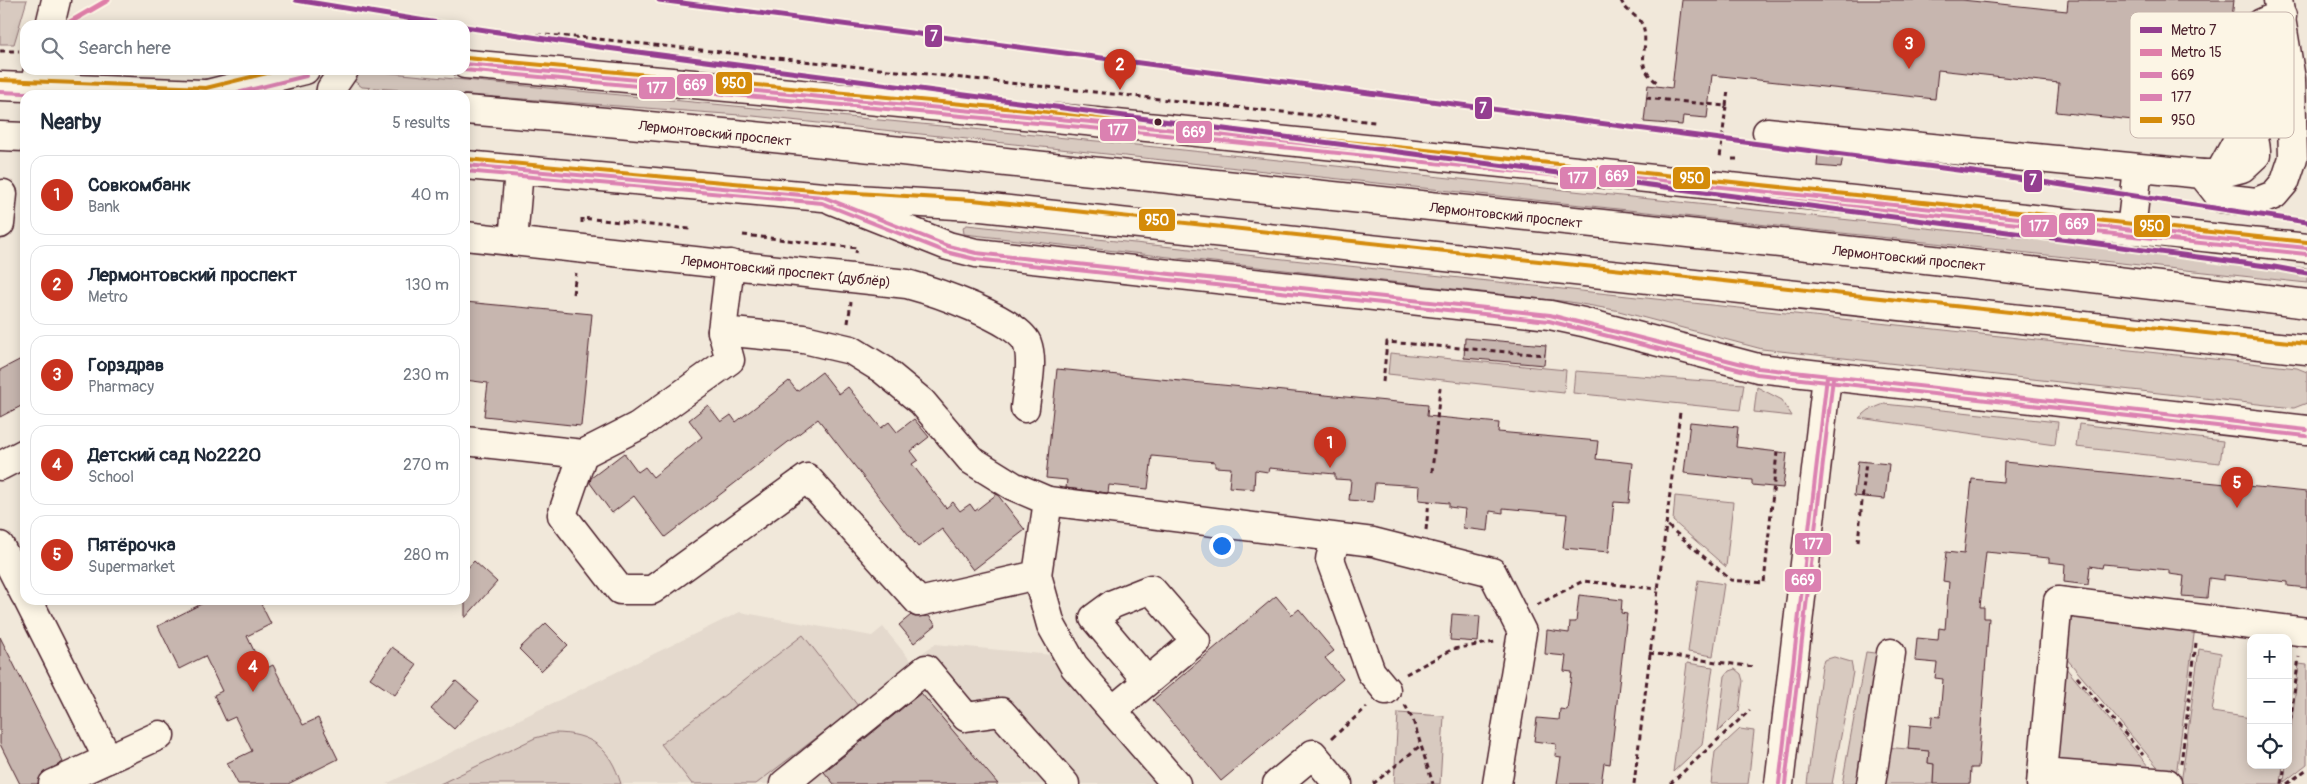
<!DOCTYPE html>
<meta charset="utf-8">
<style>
:root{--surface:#fff;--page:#f2f2f3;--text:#1f2937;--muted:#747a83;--line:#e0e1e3;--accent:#c8321e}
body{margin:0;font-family:Pangolin,sans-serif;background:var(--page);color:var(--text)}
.controls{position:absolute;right:15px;bottom:15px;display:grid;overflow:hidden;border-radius:10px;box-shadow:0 2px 12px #0003}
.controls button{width:45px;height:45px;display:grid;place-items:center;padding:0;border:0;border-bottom:1px solid var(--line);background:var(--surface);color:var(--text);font:25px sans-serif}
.you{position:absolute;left:1221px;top:545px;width:18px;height:18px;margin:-12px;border:4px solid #fff;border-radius:50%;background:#1a73e8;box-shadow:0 0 0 8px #1a73e833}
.badge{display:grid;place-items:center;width:32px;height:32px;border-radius:50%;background:var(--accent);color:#fff;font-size:16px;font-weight:700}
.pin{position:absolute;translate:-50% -41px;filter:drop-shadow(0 1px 2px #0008)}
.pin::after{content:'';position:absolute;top:26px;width:18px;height:15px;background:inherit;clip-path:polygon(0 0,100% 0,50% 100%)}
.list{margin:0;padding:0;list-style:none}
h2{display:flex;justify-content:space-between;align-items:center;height:65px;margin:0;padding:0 20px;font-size:21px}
h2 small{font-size:16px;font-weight:400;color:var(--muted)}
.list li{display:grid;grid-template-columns:32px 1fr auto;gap:15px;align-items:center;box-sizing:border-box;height:80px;margin:0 10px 10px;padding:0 10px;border:1px solid var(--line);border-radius:15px}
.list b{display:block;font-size:19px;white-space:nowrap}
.list p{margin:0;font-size:16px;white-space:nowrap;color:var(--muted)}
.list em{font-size:16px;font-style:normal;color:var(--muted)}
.icon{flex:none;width:28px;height:28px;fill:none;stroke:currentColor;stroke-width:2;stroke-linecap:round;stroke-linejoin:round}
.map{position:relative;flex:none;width:2307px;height:784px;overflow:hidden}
.search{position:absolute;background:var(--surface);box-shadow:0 2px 12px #0003;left:20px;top:20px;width:450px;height:55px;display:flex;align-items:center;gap:12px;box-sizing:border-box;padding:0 18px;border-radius:15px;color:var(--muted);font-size:19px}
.panel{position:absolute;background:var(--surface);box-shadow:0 2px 12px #0003;left:20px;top:90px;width:450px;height:515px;border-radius:15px}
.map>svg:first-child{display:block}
.built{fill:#e4d9cd}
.green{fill:#d8cac0;stroke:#917476}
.building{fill:#c7b6af;stroke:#4a1f2b}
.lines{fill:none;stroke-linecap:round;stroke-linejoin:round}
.minor-casing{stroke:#4a1f2b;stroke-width:31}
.major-casing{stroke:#4a1f2b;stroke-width:31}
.path{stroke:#4a1f2b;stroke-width:3;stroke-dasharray:5 4;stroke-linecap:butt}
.minor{stroke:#fcf5e5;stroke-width:28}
.major{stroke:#fcf5e5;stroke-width:28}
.bus-1-casing{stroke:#fcf5e5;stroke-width:8}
.bus-2-casing{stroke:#fcf5e5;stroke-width:8}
.bus-3-casing{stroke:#fcf5e5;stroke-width:8}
.bus-1{stroke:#db81b1;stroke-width:4}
.bus-2{stroke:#db81b1;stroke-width:4}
.bus-3{stroke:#d48b09;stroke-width:4}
.metro-1-casing{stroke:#fcf5e5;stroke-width:9}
.metro-2-casing{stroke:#fcf5e5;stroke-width:9}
.metro-1{stroke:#943e90;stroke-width:5}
.metro-2{stroke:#df7ea8;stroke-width:5}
.bus-dot{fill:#4a1f2b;stroke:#fcf5e5;stroke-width:2}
.labels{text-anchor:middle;stroke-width:5;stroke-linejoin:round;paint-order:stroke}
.street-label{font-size:14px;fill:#4a1f2b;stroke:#fcf5e5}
.key{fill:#fcf5e5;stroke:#c7b5ad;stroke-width:1}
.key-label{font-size:14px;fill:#4a1f2b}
.line-badge{stroke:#fcf5e5;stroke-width:2}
.badge-label{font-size:14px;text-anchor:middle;font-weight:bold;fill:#fff}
</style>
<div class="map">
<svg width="2307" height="784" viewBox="0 0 2307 784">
<rect width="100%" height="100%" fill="#f1e8da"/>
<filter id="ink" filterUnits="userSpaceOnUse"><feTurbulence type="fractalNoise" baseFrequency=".02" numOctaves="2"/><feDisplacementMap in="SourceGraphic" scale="10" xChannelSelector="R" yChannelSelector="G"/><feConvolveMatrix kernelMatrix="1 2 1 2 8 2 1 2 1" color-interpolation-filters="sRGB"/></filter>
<g filter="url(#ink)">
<polygon class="built" points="740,612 872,636 883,627 911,661 935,644 1052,655 1160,784 386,784"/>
<g class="green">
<polygon points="0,0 27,0 14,44 0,44"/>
<polygon points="361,70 1107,142 2307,268 2307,283 753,116 362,87 353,80 357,71"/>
<polygon points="967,225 2297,368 2307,372 2307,403 2294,408 1762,349 1615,310 1570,302 964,234 963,227"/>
<polygon points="1390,353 1566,370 1564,393 1388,374"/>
<polygon points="1575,371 1744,384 1740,410 1573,393"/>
<polygon points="1757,387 1782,400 1792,416 1754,412"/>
<polygon points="1884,404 2058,422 2055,445 1859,418 1869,410"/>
<polygon points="2079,424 2223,441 2220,463 2076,447"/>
<polygon points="1675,496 1733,502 1726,567 1673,521"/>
<polygon points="1698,580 1724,584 1713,656 1688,652"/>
<polygon points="2079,614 2195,627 2175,784 2172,784 2061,652 2066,622"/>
<polygon points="803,635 858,706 756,784 692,784 661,744"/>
<polygon points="2199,649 2221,653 2212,712 2251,718 2251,765 2283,765 2281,784 2181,784"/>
<polygon points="1866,652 1883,654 1864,784 1842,784"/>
<polygon points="1834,657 1851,662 1853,672 1832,784 1807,784 1822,666 1824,660"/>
<polygon points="2060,661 2154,773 2058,767 2050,758"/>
<polygon points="1687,663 1713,667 1702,745 1673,772"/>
<polygon points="2299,664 2307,665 2307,764 2284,782 2286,765 2288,765 2288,750"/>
<polygon points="1735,669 1741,674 1743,681 1739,711 1718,732 1725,676 1729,671"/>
<polygon points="1398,713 1444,716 1440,784 1394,784"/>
<polygon points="1740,729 1754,731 1748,784 1711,784 1715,752"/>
<path d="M554,733c38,0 56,15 67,51h-181l95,-46z"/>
<polygon points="1885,747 1929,751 1928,763 1934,764 1933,784 1881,784"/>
</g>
<g class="building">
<polygon points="1682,0 1962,0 2067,11 2068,0 2234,0 2220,129 2056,112 2059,83 1938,70 1935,99 1712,75 1707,118 1683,116 1682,125 1644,122 1648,85 1672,88"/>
<polygon points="1818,153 1843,155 1841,168 1817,166"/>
<polygon points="465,302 592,314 581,426 484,416 488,383 465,380"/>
<polygon points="1465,338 1546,345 1544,365 1464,358"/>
<polygon points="25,357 25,404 0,417 0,370"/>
<polygon points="1057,369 1428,405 1427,416 1499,423 1498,432 1598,441 1596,459 1633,463 1629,503 1614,502 1609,552 1563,548 1567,514 1503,508 1503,513 1490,511 1488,531 1463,528 1465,509 1449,507 1449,503 1419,500 1420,486 1375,483 1373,502 1349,500 1351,480 1335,479 1335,474 1269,468 1268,472 1255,470 1254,489 1242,488 1229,487 1231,468 1215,467 1215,462 1152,456 1148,489 1109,485 1108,493 1066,488 1067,480 1046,478"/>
<polygon points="822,372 839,394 848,387 881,428 889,422 897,432 914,419 929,437 911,451 918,460 912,464 946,508 953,502 960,511 970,504 975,511 997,494 1025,530 973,570 942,529 918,547 818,419 665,537 634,496 612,513 590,483 591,478 624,453 638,472 645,467 653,477 702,437 689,420 708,405 721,422 731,415 736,422 789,381 797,391"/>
<polygon points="1690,422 1738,427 1736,447 1787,453 1783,488 1752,485 1752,480 1684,473"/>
<polygon points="1858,461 1889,464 1885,499 1854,496"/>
<polygon points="2004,462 2307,492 2307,588 2288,586 2288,582 2224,575 2224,580 2209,578 2207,598 2182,596 2184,576 2169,574 2169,570 2103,564 2102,568 2090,566 2088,585 2064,582 2065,564 2049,562 2049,558 1986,552 1980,607 1984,607 1984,618 1989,618 1978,768 1971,768 1970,784 1933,784 1934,764 1928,763 1929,751 1908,749 1910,725 1931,727 1932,716 1940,717 1943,679 1935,678 1937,663 1915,661 1917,638 1938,640 1939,628 1945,629 1949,582 1943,581 1946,552 1964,554 1972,479 2003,482"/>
<polygon points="474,561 497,582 465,618 465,571"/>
<polygon points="1579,595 1622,600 1621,613 1627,614 1610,764 1604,763 1601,784 1557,784 1561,757 1555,756 1556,744 1534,741 1537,718 1559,720 1560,709 1567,710 1572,672 1564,671 1566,656 1545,654 1547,630 1569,633 1570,622 1576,622"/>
<polygon points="1276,596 1292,615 1299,609 1334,651 1325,658 1343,679 1221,781 1153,700"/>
<polygon points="209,600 259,600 271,624 247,636 263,670 273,665 303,725 318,718 338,759 288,784 238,784 227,763 252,751 235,717 226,721 214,695 222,691 205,656 179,669 158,626"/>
<polygon points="1452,614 1480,616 1478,642 1450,640"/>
<polygon points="911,615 915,617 929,616 936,625 914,643 899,625"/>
<polygon points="546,623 568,645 541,671 519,649"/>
<polygon points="0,637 63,762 41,775 38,784 20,784 0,744"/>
<polygon points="392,647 417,665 395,695 370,678"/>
<polygon points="456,681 479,701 454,729 431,709"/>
<polygon points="921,693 998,784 834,784 824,772"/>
</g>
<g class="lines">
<g class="minor-casing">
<g id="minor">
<polyline points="50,25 56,0"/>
<path d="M465,64c615,52 1228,119 1842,184"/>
<polyline points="34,87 38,70"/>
<polyline points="207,94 305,70"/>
<polyline points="330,95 331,89 344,70"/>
<polyline points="1767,132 2202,174 2221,198 2256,202 2274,195 2285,182 2293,158 2291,79 2278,0"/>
<path d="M2202,174h17l17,-31 6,-32 9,-74c5,-15 16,-17 31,-21"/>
<path d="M2219,174l23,-6 14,-13c1,-15 -8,-31 -14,-44"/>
<polyline points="832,200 948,246 976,253 1550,315 1583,322 1758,368 2307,430"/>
<polyline points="0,224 3,194"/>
<polyline points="2131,230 2138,169"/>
<path d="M465,236l442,48c26,7 110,35 120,59 7,18 0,46 -2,65"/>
<polyline points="513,241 519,170"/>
<polyline points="465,441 583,454 638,426 730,360 722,331"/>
<polyline points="583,454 562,515 620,590 652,590 807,478 919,602 1037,575 1048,501 1013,486 971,460 922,402 882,369 851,350 804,339 722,331 730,264"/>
<polyline points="0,466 25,453"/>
<polyline points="1048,501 1373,542 1492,572 1522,632 1497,784"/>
<polyline points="1336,538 1330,559 1371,672 1386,690"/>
<polyline points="0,546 25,595"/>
<polyline points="1037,575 1051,625 1074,666 1176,784"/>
<polyline points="28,600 108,759"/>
<polyline points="1113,710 1196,641 1151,589 1113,604 1094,618 1147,681"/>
<polyline points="2042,773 2167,783"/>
<polyline points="53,784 160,735"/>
<polyline points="784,784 926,669 966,717 1001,712 1065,784"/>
<polyline points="1277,784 1313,754 1338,784"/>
<polyline points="1779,784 1827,377"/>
<polyline points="1871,784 1891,653"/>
<polyline points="2041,784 2058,601 2307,632"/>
</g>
</g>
<g class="major-casing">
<g id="major">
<polyline points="0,86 228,95"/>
<path d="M465,110c244,19 488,47 732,72 370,38 741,76 1110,122"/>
<polyline points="0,136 25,137"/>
<polyline points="465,165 823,197 972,206 2307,350"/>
</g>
</g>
<g class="path">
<path d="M1621,0c4,13 21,16 23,30 4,24 -10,36 14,53"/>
<polyline points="388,25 389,25"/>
<polyline points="465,30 589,38 1375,122"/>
<polyline points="0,51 19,51"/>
<polyline points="1646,98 1726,106 1720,158"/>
<polyline points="1726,106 1728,90"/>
<polyline points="2134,129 2135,120"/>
<polyline points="1732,159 1741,159"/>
<polyline points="582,223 582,218 690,229"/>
<polyline points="743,235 857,248 856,253"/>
<polyline points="573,294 576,273"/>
<polyline points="848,323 851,302"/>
<polyline points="1383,382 1387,342 1545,355"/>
<polyline points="1432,472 1440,388"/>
<polyline points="1668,526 1731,580 1764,583 1777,452"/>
<polyline points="1426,530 1429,501"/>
<polyline points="1858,542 1866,461"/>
<polyline points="1537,605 1583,581 1658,589"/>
<polyline points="1649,653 1755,667"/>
<polyline points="1406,674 1453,649 1495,642"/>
<polyline points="2077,677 2143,755"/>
<polyline points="1405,705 1413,720 1433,784"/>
<polyline points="1332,738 1367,707"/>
<polyline points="2288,738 2299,657"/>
<polyline points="2181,764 2196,643"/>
<polyline points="1373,784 1421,745"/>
<polyline points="1634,784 1680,412"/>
<polyline points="1670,784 1750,710"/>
<polyline points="2282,784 2285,765"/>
<polyline points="2287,784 2307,769"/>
</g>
<use href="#minor" class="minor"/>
<use href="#major" class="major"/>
<g class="bus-1-casing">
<g id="bus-1">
<polyline points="465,64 1156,128 2307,248"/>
<polyline points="465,165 823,197 948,246 976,253 1550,315 1758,368 2307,430"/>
<polyline points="1779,784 1827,377"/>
</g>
</g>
<g class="bus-2-casing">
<g id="bus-2">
<polyline points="464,70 1156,134 2306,254"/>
<polyline points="0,92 71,95"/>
<polyline points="229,95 306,76"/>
<polyline points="465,171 822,203 946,252 975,259 1549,321 1757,374 2306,436"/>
<polyline points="1785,784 1833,378"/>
</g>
</g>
<g class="bus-3-casing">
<g id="bus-3">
<polyline points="466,58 1157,122 2307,242"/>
<polyline points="0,80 206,88 279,70"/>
<polyline points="466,159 823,191 973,200 2307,344"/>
</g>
</g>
<use href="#bus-1" class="bus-1"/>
<use href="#bus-2" class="bus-2"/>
<use href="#bus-3" class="bus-3"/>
<g class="metro-1-casing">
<g id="metro-1">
<polyline points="296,0 450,25"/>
<polyline points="659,0 1996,175 2307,222"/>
<polyline points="465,27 592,46 2274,267 2307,273"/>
</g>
</g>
<g class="metro-2-casing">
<polyline id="metro-2" points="65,25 108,0"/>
</g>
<use href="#metro-1" class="metro-1"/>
<use href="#metro-2" class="metro-2"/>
</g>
</g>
<circle class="bus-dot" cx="1158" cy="122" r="4.5"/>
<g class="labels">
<g class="street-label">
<text transform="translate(715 133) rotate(6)" y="5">Лермонтовский проспект</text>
<text transform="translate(1506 215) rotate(6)" y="5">Лермонтовский проспект</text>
<text transform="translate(1909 258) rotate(6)" y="5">Лермонтовский проспект</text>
<text transform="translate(786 271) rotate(6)" y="5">Лермонтовский проспект (дублёр)</text>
</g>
</g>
<rect x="2130" y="12" width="164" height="126" rx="8" class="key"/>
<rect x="2140" y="27" width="22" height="6" fill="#943e90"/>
<rect x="2140" y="49" width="22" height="7" fill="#df7ea8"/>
<rect x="2140" y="72" width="22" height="6" fill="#db81b1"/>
<rect x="2140" y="94" width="22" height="7" fill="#db81b1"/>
<rect x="2140" y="117" width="22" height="6" fill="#d48b09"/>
<g class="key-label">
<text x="2171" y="35">Metro 7</text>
<text x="2171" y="57">Metro 15</text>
<text x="2171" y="80">669</text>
<text x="2171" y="102">177</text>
<text x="2171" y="125">950</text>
</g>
<g class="line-badge">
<rect x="924" y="24" width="19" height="24" rx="5" fill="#943e90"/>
<rect x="715" y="71" width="38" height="24" rx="5" fill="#d48b09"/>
<rect x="676" y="73" width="38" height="24" rx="5" fill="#db81b1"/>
<rect x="638" y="76" width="38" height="24" rx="5" fill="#db81b1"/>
<rect x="1474" y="96" width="19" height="24" rx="5" fill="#943e90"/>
<rect x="1099" y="118" width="38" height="24" rx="5" fill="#db81b1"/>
<rect x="1175" y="120" width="38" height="24" rx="5" fill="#db81b1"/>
<rect x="1598" y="164" width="38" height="24" rx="5" fill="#db81b1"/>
<rect x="1672" y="166" width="39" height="24" rx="5" fill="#d48b09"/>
<rect x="1559" y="166" width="38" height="24" rx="5" fill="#db81b1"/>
<rect x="2023" y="169" width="20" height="24" rx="5" fill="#943e90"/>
<rect x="1138" y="208" width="38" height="24" rx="5" fill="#d48b09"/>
<rect x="2058" y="212" width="38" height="24" rx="5" fill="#db81b1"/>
<rect x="2133" y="214" width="38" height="24" rx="5" fill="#d48b09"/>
<rect x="2020" y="214" width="38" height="24" rx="5" fill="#db81b1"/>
<rect x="1794" y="532" width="38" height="24" rx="5" fill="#db81b1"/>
<rect x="1784" y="568" width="38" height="25" rx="5" fill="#db81b1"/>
</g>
<g class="badge-label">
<text x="934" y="41">7</text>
<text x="734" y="88">950</text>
<text x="695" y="90">669</text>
<text x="657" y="93">177</text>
<text x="1483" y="113">7</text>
<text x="1118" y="135">177</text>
<text x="1194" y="137">669</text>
<text x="1617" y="181">669</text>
<text x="1692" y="183">950</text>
<text x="1578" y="183">177</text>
<text x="2033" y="185">7</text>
<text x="1157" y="225">950</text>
<text x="2077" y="229">669</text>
<text x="2152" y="231">950</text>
<text x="2039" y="231">177</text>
<text x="1813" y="549">177</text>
<text x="1803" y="585">669</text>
</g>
</svg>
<div class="controls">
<button>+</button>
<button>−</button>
<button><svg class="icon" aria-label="locate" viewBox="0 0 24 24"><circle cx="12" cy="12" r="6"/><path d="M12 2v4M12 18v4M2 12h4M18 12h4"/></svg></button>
</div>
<div class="you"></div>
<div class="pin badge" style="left:1330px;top:468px">1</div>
<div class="pin badge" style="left:1120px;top:90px">2</div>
<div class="pin badge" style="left:1909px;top:69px">3</div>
<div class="pin badge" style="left:253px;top:692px">4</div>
<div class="pin badge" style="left:2237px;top:508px">5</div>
<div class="search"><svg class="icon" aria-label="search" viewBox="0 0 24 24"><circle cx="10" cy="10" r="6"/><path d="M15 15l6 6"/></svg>Search here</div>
<section class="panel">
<h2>Nearby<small>5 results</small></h2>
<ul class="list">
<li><span class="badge">1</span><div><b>Совкомбанк</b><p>Bank</p></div><em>40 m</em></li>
<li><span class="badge">2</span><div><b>Лермонтовский проспект</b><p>Metro</p></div><em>130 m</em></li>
<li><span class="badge">3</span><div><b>Горздрав</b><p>Pharmacy</p></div><em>230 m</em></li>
<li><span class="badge">4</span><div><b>Детский сад №2220</b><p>School</p></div><em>270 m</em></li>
<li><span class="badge">5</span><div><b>Пятёрочка</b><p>Supermarket</p></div><em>280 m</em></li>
</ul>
</section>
</div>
